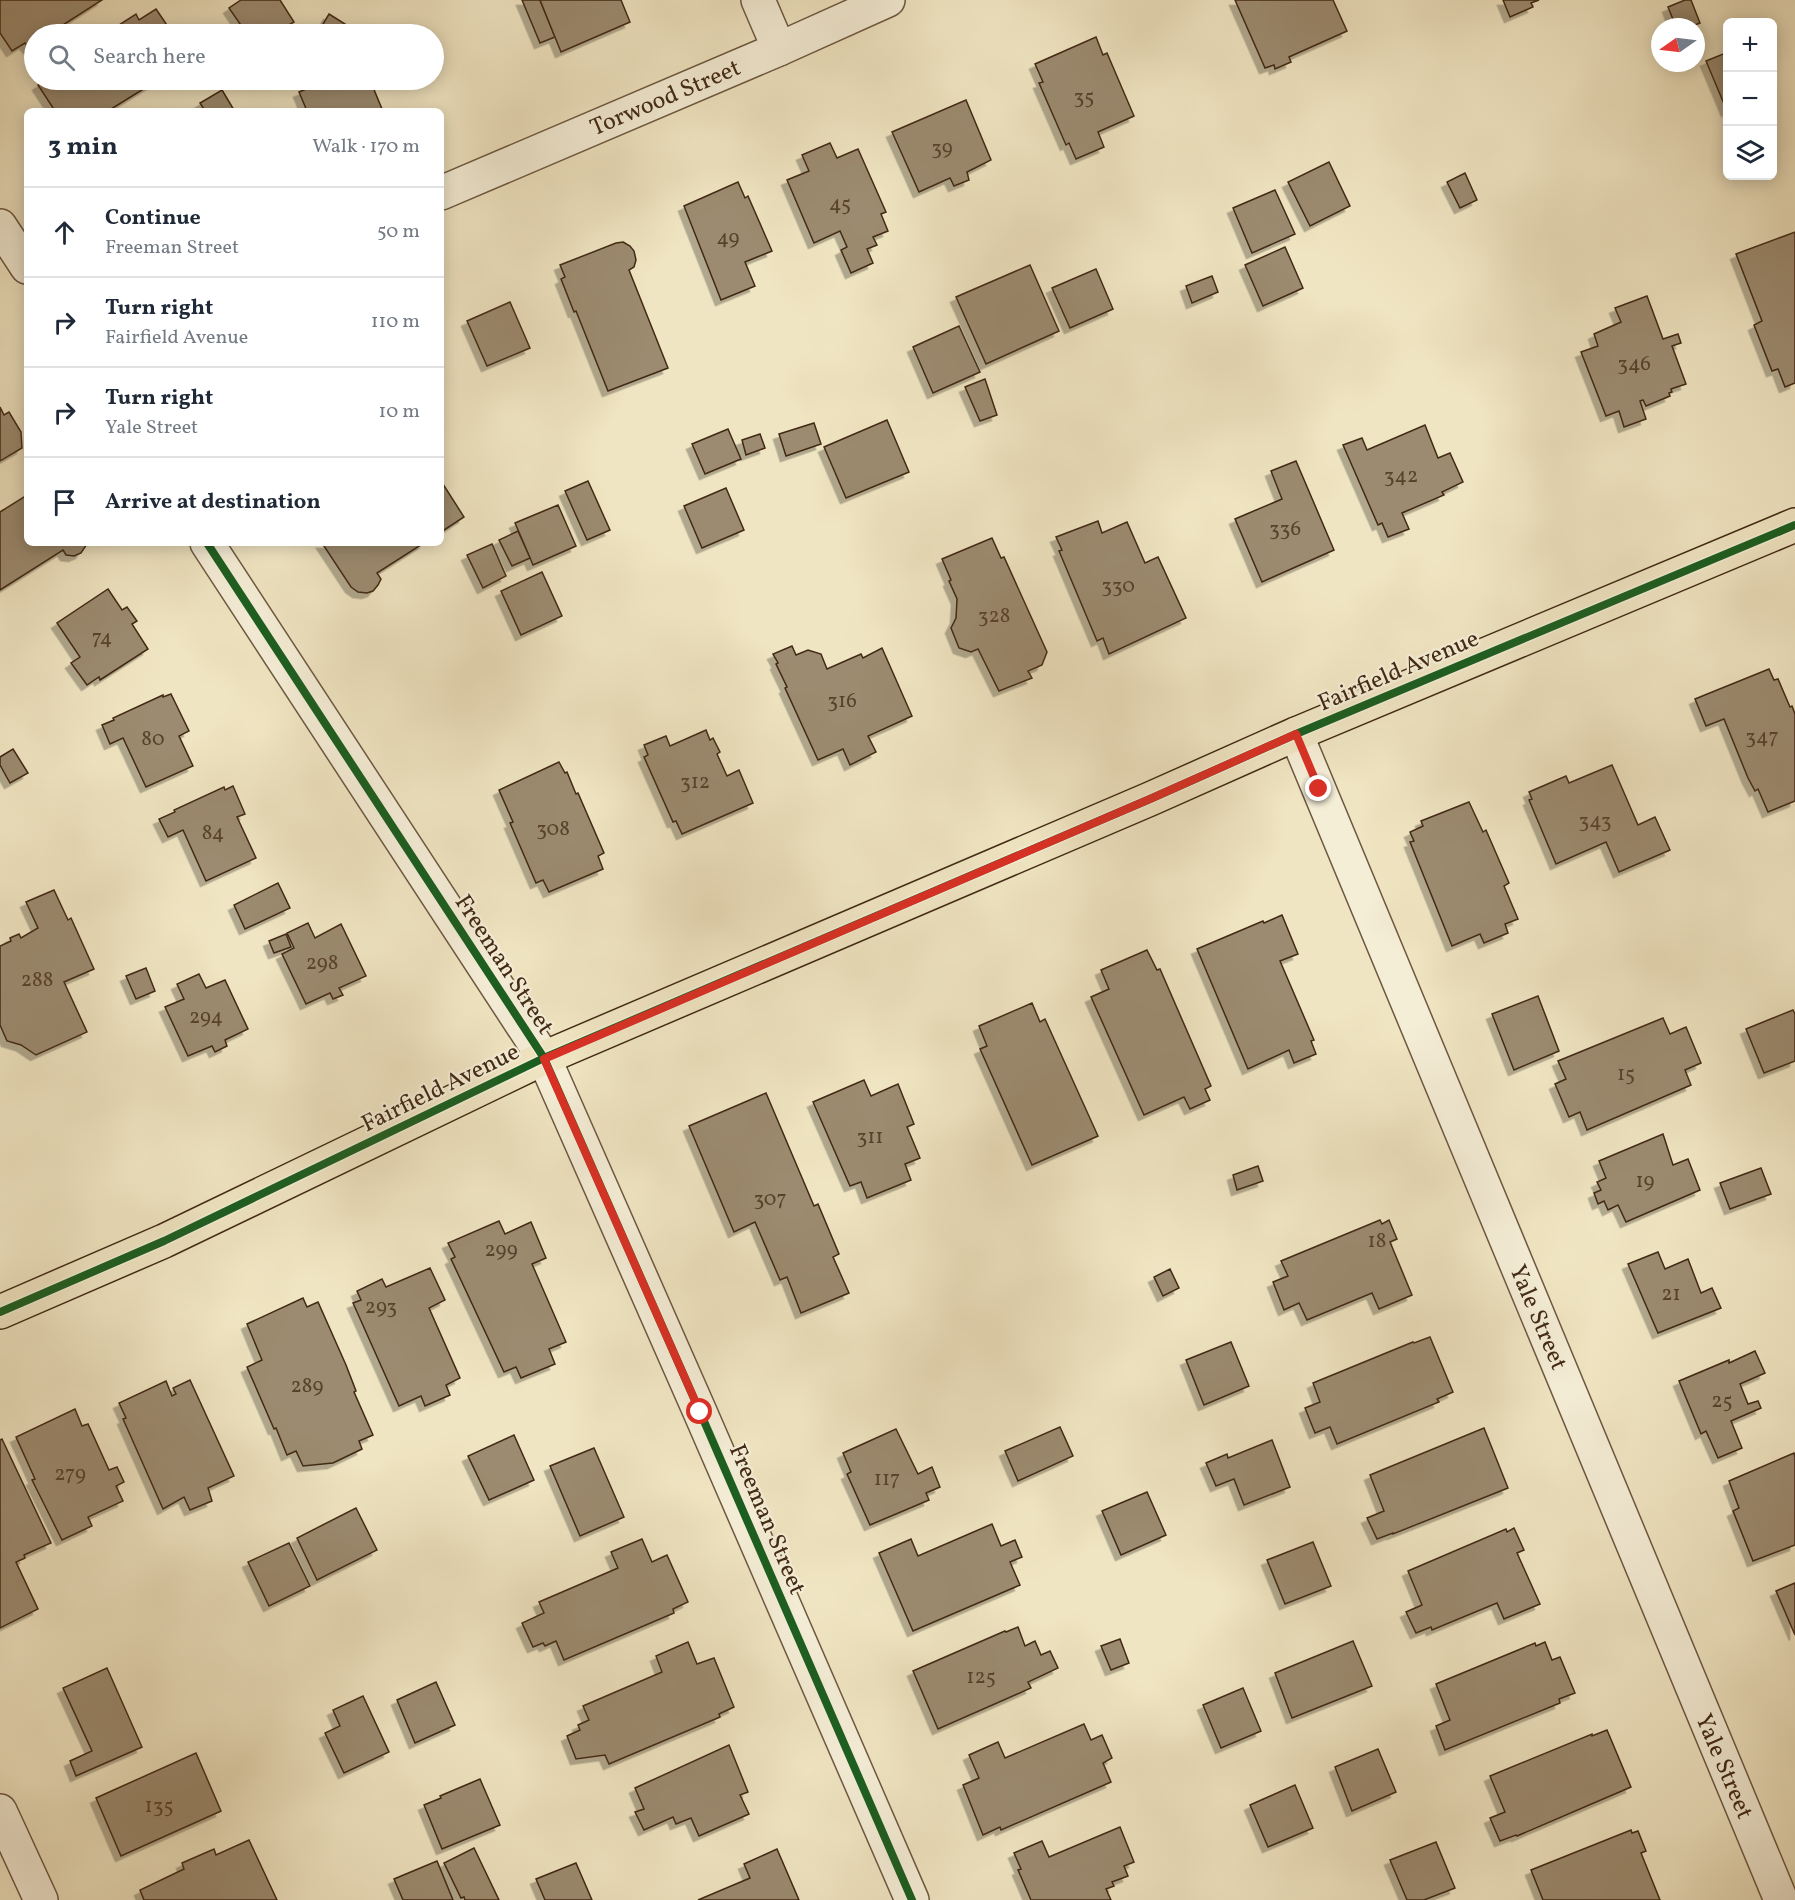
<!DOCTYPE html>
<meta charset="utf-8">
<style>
:root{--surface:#fff;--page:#f6f6f7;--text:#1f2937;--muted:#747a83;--line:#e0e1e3}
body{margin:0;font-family:Vollkorn,serif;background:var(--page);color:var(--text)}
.controls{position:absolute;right:18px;top:18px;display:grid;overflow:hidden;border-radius:9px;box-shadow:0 3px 15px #0003}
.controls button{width:54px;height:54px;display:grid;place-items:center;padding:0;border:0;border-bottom:2px solid var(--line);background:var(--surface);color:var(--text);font:30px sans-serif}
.compass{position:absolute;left:1651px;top:18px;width:54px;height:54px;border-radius:50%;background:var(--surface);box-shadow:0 3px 15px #0003;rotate:256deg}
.stop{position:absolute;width:18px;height:18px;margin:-14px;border:4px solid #d93025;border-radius:50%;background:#fff}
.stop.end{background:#d93025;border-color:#fff;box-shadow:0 2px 6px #0008}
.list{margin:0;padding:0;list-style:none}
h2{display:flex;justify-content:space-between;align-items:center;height:78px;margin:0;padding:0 24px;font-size:26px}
h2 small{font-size:20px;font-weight:400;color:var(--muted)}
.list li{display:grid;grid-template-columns:39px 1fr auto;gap:18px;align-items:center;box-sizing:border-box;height:90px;padding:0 24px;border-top:2px solid var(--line)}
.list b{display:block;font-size:22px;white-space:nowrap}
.list p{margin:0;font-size:20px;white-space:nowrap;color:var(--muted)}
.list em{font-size:20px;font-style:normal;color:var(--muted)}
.icon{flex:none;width:33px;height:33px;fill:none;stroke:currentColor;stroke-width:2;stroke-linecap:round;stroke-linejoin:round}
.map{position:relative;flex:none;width:1795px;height:1900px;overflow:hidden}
.search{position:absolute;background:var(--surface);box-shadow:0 3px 15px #0003;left:24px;top:24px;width:420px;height:66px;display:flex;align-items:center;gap:15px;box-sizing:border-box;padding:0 21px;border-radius:33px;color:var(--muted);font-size:22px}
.panel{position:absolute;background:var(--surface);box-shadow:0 3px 15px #0003;left:24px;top:108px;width:420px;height:438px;border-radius:9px}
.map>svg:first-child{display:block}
.building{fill:#9c8b6f;stroke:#412915;stroke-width:1.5;filter:url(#shadow)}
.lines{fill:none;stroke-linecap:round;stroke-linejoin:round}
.minor-casing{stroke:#6d5840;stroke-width:36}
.major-casing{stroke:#412915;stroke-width:36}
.minor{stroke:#f5eed7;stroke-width:33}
.major{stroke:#f0e5c2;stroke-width:33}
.cycleway-casing{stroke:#f5eed7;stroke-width:11}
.cycleway{stroke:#1b5e20;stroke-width:8}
.route{stroke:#d93025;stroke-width:8}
.labels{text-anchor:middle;stroke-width:4.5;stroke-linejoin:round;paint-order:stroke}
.number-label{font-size:21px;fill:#58422c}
.street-label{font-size:24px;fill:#412915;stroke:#f5eed7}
</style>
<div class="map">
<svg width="1795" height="1900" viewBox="0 0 1795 1900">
<defs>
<filter id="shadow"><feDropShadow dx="-5.5" dy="5.5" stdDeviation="0" flood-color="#0004"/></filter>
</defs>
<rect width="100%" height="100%" fill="#f0e5c2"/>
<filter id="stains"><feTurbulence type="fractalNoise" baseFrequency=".00333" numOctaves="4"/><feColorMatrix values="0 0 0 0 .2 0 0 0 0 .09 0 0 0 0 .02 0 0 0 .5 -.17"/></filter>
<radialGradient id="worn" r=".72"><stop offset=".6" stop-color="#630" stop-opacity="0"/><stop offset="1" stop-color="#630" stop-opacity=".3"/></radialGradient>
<g class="building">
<polygon points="0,0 102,0 49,34 34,34 34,44 29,48 25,43 12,51 0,33"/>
<polygon points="241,0 280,0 294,22 274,34 247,34 229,8"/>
<polygon points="522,0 540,0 555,37 540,43"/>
<polygon points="540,0 621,0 630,22 561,52"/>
<polygon points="1235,0 1333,0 1347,31 1289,57 1291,62 1275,69 1274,65 1265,68"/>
<polygon points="1503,0 1539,0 1531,3 1533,7 1510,17"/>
<polygon points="1685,0 1691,0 1700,23 1690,27 1676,27 1668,7"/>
<polygon points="156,9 173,34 105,34 136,14 139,20"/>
<polygon points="329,14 345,24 339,34 330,34 320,29"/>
<polygon points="1096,37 1103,55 1107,53 1134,116 1098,132 1104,147 1076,159 1069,143 1066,145 1039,83 1043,82 1035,64"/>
<polygon points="1728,52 1728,110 1727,111 1706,61"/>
<polygon points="46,80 158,80 108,111 55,111 38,85"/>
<polygon points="328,80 370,80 382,109 378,111 307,111 299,92"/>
<polygon points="222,90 234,110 205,111 200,103"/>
<polygon points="966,100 991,160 967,172 969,180 954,186 950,178 919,192 892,132"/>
<polygon points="830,143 837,158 858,149 886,212 881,214 888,231 873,237 877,245 867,249 873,263 851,273 841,250 847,247 840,231 814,243 787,180 809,171 802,155"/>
<polygon points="1329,162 1350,206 1310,226 1288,182"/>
<polygon points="1465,173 1477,200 1460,208 1447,182"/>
<polygon points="738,182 745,198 748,196 772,251 745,262 755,286 721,300 684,206"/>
<polygon points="1275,190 1295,234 1252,253 1233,208"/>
<polygon points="1795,232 1795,383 1785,387 1778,369 1772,371 1754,325 1762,321 1736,254"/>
<polygon points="623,242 630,246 634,251 636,260 634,267 629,270 668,368 608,391 576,311 574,312 561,279 565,277 560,265 616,243"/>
<polygon points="1285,247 1303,288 1263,306 1245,265"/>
<polygon points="1030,265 1059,331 986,364 956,297"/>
<polygon points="1096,269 1113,309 1070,328 1052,288"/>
<polygon points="1212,276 1218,292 1192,303 1186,286"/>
<polygon points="1647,296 1663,339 1678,334 1681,343 1672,346 1686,384 1671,389 1672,392 1669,393 1670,396 1646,406 1643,400 1640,401 1646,419 1624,427 1619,411 1606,416 1581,352 1598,346 1594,334 1621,322 1615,308"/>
<polygon points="510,302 530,348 487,366 467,321"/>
<polygon points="959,326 980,372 933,393 913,347"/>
<polygon points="985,379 997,415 980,421 965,387"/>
<polygon points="0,407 4,415 9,412 21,432 22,448 0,461"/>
<polygon points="887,420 909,472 846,498 824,447"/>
<polygon points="814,423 821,444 786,456 779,434"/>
<polygon points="1425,425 1438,458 1450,453 1463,482 1442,492 1444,495 1402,513 1409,529 1388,537 1382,523 1378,525 1343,445 1362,438 1367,450"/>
<polygon points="728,429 741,459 705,474 692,444"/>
<polygon points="760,434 765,448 746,455 742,440"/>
<polygon points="1296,461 1334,550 1262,582 1235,519 1282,499 1271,471"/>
<polygon points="441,481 464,517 441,532"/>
<polygon points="588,481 610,530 587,540 565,491"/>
<polygon points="726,488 744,530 702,548 684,506"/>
<polygon points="27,495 27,543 87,544 81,553 74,556 66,555 63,550 0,590 0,512"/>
<polygon points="558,505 576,546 533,565 515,523"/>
<polygon points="1098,521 1102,533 1127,522 1145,563 1158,557 1186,618 1109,654 1103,638 1097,641 1059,551 1062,550 1056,537"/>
<polygon points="518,531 530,558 512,566 499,540"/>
<polygon points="992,538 1001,558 1004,557 1047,652 1042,665 1028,671 1032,678 999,691 978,649 971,652 959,648 951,628 956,618 957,599 949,581 951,580 942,559"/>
<polygon points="322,543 424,543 377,573 381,579 378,585 373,591 367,593 358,592 351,587"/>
<polygon points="492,544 506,576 483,588 467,555"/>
<polygon points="542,572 562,616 521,635 501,591"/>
<polygon points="108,589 122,610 127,607 137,621 132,624 148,649 100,680 99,677 87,685 71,663 80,657 57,623"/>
<polygon points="792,646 796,655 808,650 821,654 827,669 861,654 863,658 882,648 912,716 868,736 876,752 850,765 843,749 818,760 785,688 787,687 776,664 778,663 773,654"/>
<polygon points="1769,669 1774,680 1778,679 1790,707 1792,706 1795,714 1795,801 1768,812 1758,789 1755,791 1748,778 1724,719 1706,726 1695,699"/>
<polygon points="171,694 189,731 179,736 193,766 146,787 123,738 110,744 102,725 114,720 113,718 163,695 163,697"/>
<polygon points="706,730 710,740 713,738 720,752 717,754 727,776 739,770 753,803 682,834 676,821 673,822 644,757 648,755 644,745 666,736 670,746"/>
<polygon points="13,749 28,773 10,783 0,765 0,757"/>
<polygon points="559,762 565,773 567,772 576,794 578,793 604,853 598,856 603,869 549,892 543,880 536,883 510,823 513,822 499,790"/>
<polygon points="1612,765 1638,825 1655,817 1670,850 1619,872 1606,842 1556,864 1529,800 1532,799 1529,792 1566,776 1569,783"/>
<polygon points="233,786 245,814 237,817 256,858 206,881 183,830 168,837 159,819 175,812 174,810 224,787 225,790"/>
<polygon points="1469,802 1483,832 1486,830 1509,883 1504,886 1518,919 1505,924 1508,933 1484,943 1480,934 1452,946 1410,842 1414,841 1410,832 1423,826 1421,821"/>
<polygon points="278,883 290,908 245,929 234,905"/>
<polygon points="54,890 68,920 71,918 94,969 64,982 87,1032 36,1055 21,1045 7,1041 0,1025 0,946 11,941 10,938 19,934 21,938 38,928 26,902"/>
<polygon points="1282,915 1298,954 1280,961 1314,1040 1311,1041 1316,1054 1294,1063 1289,1050 1248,1069 1197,949 1263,921 1264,923"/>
<polygon points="308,923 315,938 341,924 366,976 339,988 343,995 333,999 330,993 306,1004 282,954 294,948 287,933"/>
<polygon points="286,934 291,947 274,953 269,941"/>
<polygon points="1147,950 1157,970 1160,969 1211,1086 1205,1089 1210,1100 1190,1109 1184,1097 1144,1115 1091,997 1109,989 1101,970"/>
<polygon points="146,968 155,991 136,999 126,976"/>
<polygon points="199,974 206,988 225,980 248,1029 225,1040 227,1046 215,1052 212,1046 188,1056 165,1007 184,999 177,984"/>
<polygon points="1538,996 1559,1051 1514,1070 1492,1014"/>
<polygon points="1032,1003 1040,1022 1045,1019 1098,1136 1032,1165 980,1049 987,1046 979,1026"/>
<polygon points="1793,1010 1795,1014 1795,1061 1764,1073 1746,1029"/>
<polygon points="1663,1018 1670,1034 1686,1027 1701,1063 1685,1070 1691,1085 1587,1130 1580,1112 1569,1117 1555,1084 1566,1079 1558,1061"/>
<polygon points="864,1080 871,1096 898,1084 914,1124 907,1127 920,1158 905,1164 911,1180 867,1198 861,1182 850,1186 813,1102"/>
<polygon points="766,1093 814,1206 818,1204 839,1254 833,1257 849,1293 801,1313 787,1277 780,1280 755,1222 734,1232 689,1126"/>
<polygon points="1663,1134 1673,1165 1688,1159 1700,1190 1626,1222 1618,1205 1608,1210 1604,1201 1598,1204 1594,1193 1601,1190 1597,1182 1606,1178 1599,1161"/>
<polygon points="1258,1166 1263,1181 1237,1190 1233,1175"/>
<polygon points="1761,1168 1771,1194 1730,1209 1720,1183"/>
<polygon points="1380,1220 1382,1224 1389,1220 1397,1239 1390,1242 1412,1295 1379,1309 1372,1293 1307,1320 1299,1303 1284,1310 1273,1282 1288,1276 1281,1261"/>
<polygon points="499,1221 505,1234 531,1222 546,1258 532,1264 566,1342 549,1349 555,1364 521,1378 516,1367 504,1372 451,1259 455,1257 448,1243"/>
<polygon points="1658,1252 1665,1269 1688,1259 1701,1293 1712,1288 1721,1308 1658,1333 1628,1264"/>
<polygon points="430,1268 445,1300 429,1308 460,1378 446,1385 450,1395 425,1406 421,1396 399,1406 353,1303 361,1300 357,1291 382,1279 386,1287"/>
<polygon points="1170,1269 1179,1288 1163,1296 1154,1277"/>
<polygon points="303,1298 307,1307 318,1302 346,1365 356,1391 354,1392 373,1435 359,1441 362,1449 333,1463 303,1466 296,1451 287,1455 276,1428 274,1429 247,1367 262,1360 247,1324"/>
<polygon points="1430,1337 1453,1392 1437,1399 1439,1402 1337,1444 1330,1427 1315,1433 1305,1408 1320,1402 1313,1383 1413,1342 1414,1343"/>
<polygon points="1231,1342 1249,1386 1204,1405 1186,1360"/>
<polygon points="1755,1351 1765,1373 1740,1384 1748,1404 1758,1401 1761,1408 1731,1421 1742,1448 1718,1458 1706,1431 1701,1434 1679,1381 1729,1360 1729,1363"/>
<polygon points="190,1380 234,1476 208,1488 212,1501 190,1510 184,1497 163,1509 123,1419 126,1418 119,1403 166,1381 172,1396 176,1394 173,1388"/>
<polygon points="75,1409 82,1426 88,1424 109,1470 117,1467 124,1482 116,1486 123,1501 88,1517 92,1526 62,1540 32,1480 35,1479 16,1437"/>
<polygon points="1060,1427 1073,1456 1018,1481 1005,1451"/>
<polygon points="1484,1428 1508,1488 1393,1534 1393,1533 1377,1539 1367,1518 1384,1511 1370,1475"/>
<polygon points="896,1429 918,1474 932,1467 940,1487 926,1493 929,1500 870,1525 847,1474 851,1472 843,1453"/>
<polygon points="514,1435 534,1480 489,1500 468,1456"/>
<polygon points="2,1439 51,1543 24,1555 25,1558 16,1562 38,1609 0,1628 0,1440"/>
<polygon points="1272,1440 1290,1487 1244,1505 1234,1479 1216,1486 1206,1463 1227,1454 1228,1458"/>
<polygon points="594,1448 624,1517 580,1536 550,1466"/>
<polygon points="1794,1453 1795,1457 1795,1545 1753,1561 1733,1511 1739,1508 1729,1481"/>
<polygon points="1147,1492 1166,1535 1121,1555 1102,1511"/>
<polygon points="356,1508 377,1550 317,1580 297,1538"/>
<polygon points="992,1524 1001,1546 1015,1540 1022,1557 1010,1562 1020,1585 913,1631 879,1553 911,1539 918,1556"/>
<polygon points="1514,1528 1524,1550 1517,1553 1540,1604 1504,1619 1497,1603 1432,1630 1431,1627 1416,1633 1406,1612 1422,1605 1408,1571 1506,1529 1507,1532"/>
<polygon points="642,1539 652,1562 667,1555 688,1602 673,1609 674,1613 564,1660 556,1641 545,1646 543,1643 533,1647 522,1623 544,1613 539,1602 618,1568 611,1552"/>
<polygon points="1313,1542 1331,1586 1285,1604 1267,1560"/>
<polygon points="289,1543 310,1586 269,1606 248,1562"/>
<polygon points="1795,1583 1795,1635 1776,1591"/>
<polygon points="1018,1627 1025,1646 1035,1641 1041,1655 1050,1651 1058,1668 1028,1682 1031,1688 938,1729 913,1671 1005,1631 1006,1632"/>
<polygon points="1120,1639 1129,1663 1111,1670 1101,1646"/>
<polygon points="1353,1641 1372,1686 1292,1718 1275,1673"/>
<polygon points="688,1642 697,1664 714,1658 734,1707 719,1714 720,1717 609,1764 605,1755 576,1759 567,1736 580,1730 578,1725 589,1720 583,1706 662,1672 656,1656"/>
<polygon points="1545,1642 1552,1660 1560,1657 1575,1693 1559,1699 1560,1703 1445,1750 1436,1726 1450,1720 1436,1684 1535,1643 1536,1646"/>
<polygon points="107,1668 142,1747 76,1776 70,1761 92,1751 63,1688"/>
<polygon points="436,1682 455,1725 415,1743 397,1700"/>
<polygon points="1243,1688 1261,1731 1221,1748 1203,1705"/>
<polygon points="363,1696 389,1752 344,1773 325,1733 340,1726 333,1710"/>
<polygon points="1084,1724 1091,1740 1102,1735 1112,1758 1103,1763 1111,1782 1001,1830 1000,1827 983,1835 963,1785 979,1778 969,1755 998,1742 1005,1758"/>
<polygon points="1607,1730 1631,1787 1517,1836 1516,1835 1500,1841 1490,1818 1505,1812 1490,1776 1592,1734 1592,1736"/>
<polygon points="729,1745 748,1792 740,1795 749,1814 699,1836 691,1818 676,1824 673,1817 644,1830 635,1812 644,1809 635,1788"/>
<polygon points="1378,1749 1396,1792 1352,1811 1335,1767"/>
<polygon points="196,1753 221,1811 121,1856 96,1798"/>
<polygon points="480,1779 500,1825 442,1849 424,1805 441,1798 440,1796"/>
<polygon points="1295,1785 1313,1828 1268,1847 1250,1805"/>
<polygon points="1120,1827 1134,1862 1124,1866 1128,1876 1112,1882 1114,1886 1106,1889 1111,1900 1031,1900 1018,1870 1021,1869 1014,1853 1042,1841 1049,1857"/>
<polygon points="1631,1830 1632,1833 1638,1831 1646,1851 1641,1853 1660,1900 1543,1900 1531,1870"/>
<polygon points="249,1840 277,1900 144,1900 140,1890 184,1869 182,1863 214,1849 216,1855"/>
<polygon points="1436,1842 1455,1888 1424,1900 1407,1900 1390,1860"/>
<polygon points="474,1848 499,1900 465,1900 464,1897 461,1898 444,1863"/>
<polygon points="777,1849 799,1900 698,1900 750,1878 744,1864"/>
<polygon points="437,1861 453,1900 403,1900 394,1879"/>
<polygon points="576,1863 592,1900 545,1900 536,1879"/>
</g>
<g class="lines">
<g class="minor-casing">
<g id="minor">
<polyline points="758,0 779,49"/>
<polyline points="441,193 779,49 888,0"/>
<polyline points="0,226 27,267"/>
<polyline points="207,543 544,1058 700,1412 912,1900"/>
<polyline points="1296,734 1781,1900"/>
<polyline points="0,1811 41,1900"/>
</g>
</g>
<g class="major-casing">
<polyline id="major" points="0,1312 164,1241 544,1058 1150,799 1296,734 1795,525"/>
</g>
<use href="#minor" class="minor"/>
<use href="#major" class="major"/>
<g class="cycleway-casing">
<g id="cycleway">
<polyline points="207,543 544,1058 700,1412 912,1900"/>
<polyline points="0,1312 164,1241 544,1058 1150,799 1296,734 1795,525"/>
</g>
</g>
<use href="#cycleway" class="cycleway"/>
</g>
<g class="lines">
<polyline class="route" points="700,1412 544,1059 1150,799 1296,734 1319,789"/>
</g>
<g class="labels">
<g class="number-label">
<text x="1084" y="103">35</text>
<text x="942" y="154">39</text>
<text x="840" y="210">45</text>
<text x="728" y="244">49</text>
<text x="1634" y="370">346</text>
<text x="1401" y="482">342</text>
<text x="1285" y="535">336</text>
<text x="1118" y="592">330</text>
<text x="994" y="622">328</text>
<text x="102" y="644">74</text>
<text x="842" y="707">316</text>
<text x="1762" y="743">347</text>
<text x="153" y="745">80</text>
<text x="695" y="788">312</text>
<text x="1595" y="827">343</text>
<text x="553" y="835">308</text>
<text x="213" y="839">84</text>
<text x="322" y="969">298</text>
<text x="37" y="986">288</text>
<text x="206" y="1023">294</text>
<text x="1626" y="1080">15</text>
<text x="870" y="1143">311</text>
<text x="1645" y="1187">19</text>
<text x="770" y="1205">307</text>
<text x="1377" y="1247">18</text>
<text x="501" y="1256">299</text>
<text x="1671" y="1300">21</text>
<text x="381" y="1313">293</text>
<text x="307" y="1392">289</text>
<text x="1722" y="1407">25</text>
<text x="70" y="1480">279</text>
<text x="887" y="1485">117</text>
<text x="981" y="1683">125</text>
<text x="159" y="1812">135</text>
</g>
<g class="street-label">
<text transform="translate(665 97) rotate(-23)" y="8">Torwood Street</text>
<text transform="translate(1398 670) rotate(-23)" y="8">Fairfield Avenue</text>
<text transform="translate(505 964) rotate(57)" y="8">Freeman Street</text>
<text transform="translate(440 1087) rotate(-26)" y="8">Fairfield Avenue</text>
<text transform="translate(1539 1317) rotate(67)" y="8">Yale Street</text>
<text transform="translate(768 1519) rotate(67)" y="8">Freeman Street</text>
<text transform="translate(1725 1766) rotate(67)" y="8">Yale Street</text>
</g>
</g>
<rect width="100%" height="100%" filter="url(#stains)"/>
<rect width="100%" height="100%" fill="url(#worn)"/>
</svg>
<div class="controls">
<button>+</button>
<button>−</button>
<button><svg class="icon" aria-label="layers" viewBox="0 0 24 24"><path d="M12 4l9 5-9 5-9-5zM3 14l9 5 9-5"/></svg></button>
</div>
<svg class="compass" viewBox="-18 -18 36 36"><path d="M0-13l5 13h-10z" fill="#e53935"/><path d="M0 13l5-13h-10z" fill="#747a83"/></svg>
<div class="stop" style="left:700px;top:1412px"></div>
<div class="stop end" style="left:1319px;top:789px"></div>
<div class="search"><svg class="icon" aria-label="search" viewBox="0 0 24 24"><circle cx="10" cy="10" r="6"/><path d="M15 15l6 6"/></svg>Search here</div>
<section class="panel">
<h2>3 min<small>Walk · 170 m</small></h2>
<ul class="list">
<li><svg class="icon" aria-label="ahead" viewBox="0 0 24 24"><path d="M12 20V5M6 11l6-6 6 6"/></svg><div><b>Continue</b><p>Freeman Street</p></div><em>50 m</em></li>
<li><svg class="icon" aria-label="right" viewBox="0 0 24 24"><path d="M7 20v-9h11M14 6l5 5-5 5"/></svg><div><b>Turn right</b><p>Fairfield Avenue</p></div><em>110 m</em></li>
<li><svg class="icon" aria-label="right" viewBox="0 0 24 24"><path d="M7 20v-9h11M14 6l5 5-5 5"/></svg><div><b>Turn right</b><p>Yale Street</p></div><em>10 m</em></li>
<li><svg class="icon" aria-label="arrive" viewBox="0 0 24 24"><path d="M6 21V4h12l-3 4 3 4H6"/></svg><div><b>Arrive at destination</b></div></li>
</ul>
</section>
</div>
